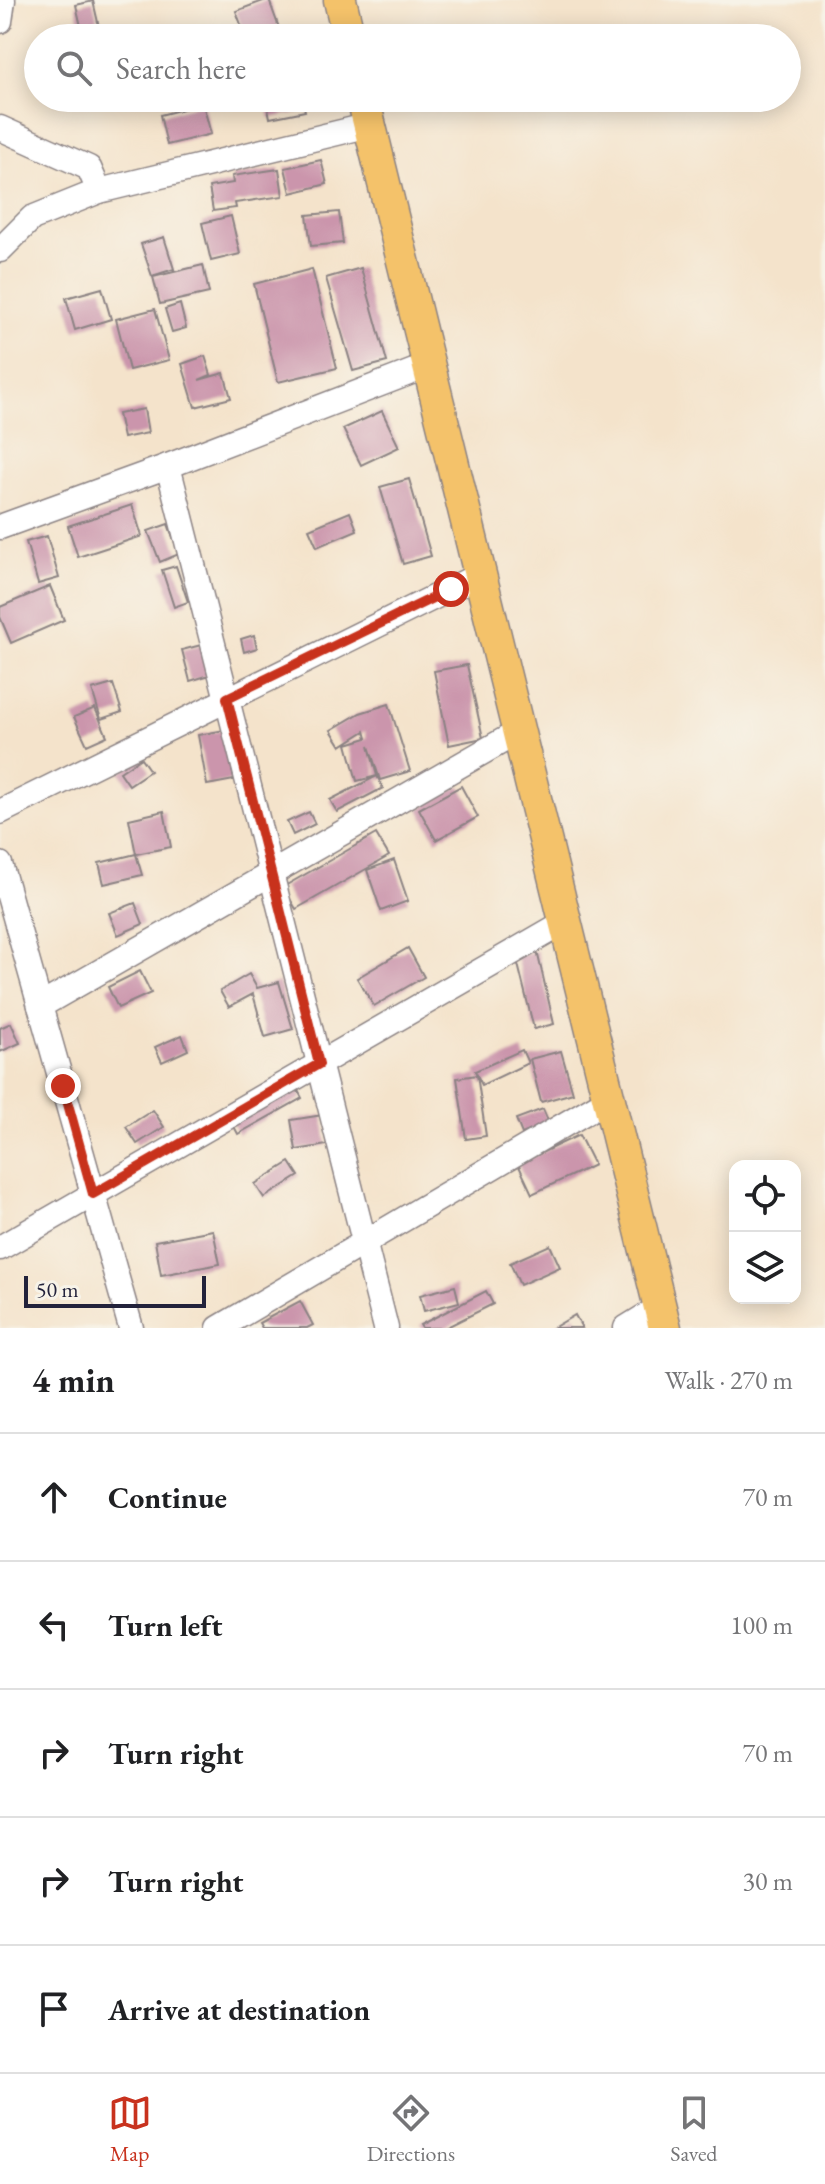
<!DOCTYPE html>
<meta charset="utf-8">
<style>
:root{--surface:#fff;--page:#f6f6f6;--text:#202124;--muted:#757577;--line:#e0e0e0;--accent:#c8321e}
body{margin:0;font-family:"EB Garamond",serif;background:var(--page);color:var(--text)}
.controls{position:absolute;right:24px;bottom:24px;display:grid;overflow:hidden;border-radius:16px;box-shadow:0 4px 20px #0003}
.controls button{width:72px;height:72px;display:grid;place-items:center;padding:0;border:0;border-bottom:2px solid var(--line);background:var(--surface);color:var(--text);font:40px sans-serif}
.scale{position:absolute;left:24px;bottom:20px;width:182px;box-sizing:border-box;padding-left:8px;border:4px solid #22223b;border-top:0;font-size:22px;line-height:28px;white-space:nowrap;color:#22223b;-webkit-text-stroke:6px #f7f3e8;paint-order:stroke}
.stop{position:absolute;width:24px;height:24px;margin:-18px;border:6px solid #c8321e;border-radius:50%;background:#fff}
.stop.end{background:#c8321e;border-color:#fff;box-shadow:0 2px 8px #0008}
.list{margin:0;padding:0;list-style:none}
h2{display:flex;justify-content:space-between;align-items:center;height:104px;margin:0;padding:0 32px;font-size:34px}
h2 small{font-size:26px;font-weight:400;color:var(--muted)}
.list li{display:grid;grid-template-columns:52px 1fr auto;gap:24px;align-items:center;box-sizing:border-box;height:128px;padding:0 32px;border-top:2px solid var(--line)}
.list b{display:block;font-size:30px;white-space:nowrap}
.list em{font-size:26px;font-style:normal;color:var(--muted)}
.icon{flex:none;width:44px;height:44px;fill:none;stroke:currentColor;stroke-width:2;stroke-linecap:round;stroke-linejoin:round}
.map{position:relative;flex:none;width:825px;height:1328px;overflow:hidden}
.search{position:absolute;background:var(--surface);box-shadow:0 4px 20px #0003;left:24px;right:24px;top:24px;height:88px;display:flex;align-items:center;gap:20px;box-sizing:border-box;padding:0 28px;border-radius:44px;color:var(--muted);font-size:30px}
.sheet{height:744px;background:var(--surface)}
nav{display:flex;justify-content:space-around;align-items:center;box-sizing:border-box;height:112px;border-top:2px solid var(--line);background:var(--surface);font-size:22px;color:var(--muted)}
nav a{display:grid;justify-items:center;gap:4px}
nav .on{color:var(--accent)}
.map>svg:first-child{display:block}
.building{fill:#cb95ac}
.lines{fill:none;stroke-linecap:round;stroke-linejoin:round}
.minor-casing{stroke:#8b8283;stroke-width:27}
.major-casing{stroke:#8b8283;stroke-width:35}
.minor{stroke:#fff;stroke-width:24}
.major{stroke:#f4c26a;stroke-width:32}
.route{stroke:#c8321e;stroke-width:10}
</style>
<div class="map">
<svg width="825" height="1328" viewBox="0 0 825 1328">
<rect width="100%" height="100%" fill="#f7f3e8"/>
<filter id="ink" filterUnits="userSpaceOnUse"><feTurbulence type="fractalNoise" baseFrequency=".0125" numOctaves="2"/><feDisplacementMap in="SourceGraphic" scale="16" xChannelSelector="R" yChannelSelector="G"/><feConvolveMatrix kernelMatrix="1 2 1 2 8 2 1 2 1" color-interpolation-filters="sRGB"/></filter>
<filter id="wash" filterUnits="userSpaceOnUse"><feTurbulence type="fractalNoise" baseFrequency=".006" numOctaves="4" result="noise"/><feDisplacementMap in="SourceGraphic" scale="32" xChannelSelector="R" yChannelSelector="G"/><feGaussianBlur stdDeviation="1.8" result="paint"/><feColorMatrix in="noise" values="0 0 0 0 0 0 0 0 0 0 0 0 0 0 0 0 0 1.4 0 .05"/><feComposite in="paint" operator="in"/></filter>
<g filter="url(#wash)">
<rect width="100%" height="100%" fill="#f4e3cb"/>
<g id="blocks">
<g class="building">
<polygon points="266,0 269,0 282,36 246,38 236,11"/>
<polygon points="93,1 100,31 83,35 76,5"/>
<polygon points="266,98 302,98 305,111 270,118"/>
<polygon points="203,104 211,134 167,145 160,115"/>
<polygon points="321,160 327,184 291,193 285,168"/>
<polygon points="279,169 283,196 235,203 236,208 213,211 209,187 233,183 232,176"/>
<polygon points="339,212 343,243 311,246 307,215"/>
<polygon points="231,216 240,254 211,261 202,223"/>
<polygon points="164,237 174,269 152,276 141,244"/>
<polygon points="203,265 209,293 160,304 153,277"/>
<polygon points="361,268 387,362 353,371 326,278"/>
<polygon points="312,269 337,368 278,382 254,284"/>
<polygon points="102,288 111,319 75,330 66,298"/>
<polygon points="180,304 186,328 172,332 165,309"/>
<polygon points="155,309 169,360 129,370 116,319"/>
<polygon points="205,356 211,375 199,380 224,373 231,398 195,407 182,364"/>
<polygon points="144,409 148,433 123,438 118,414"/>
<polygon points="382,411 399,447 361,465 343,429"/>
<polygon points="409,479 431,556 403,564 380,487"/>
<polygon points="132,505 142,536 78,557 68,526"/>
<polygon points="350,512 357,530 317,547 309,529"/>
<polygon points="168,524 179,554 160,562 148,531"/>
<polygon points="47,536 59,578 38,584 26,542"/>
<polygon points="176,566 188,602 174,607 162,570"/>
<polygon points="50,586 64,620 11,643 0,617 0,607"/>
<polygon points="254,635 257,648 244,652 241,639"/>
<polygon points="205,644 213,674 190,681 182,650"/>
<polygon points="467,665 483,738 449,745 434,671"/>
<polygon points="113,684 122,712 101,719 92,690"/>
<polygon points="389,704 410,771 380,780 369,746 377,776 383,788 337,812 330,800 377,776 357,781 347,744 367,738 365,731 341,746 331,730 360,713"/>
<polygon points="95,708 107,736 87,745 74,717"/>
<polygon points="225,730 234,780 207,785 198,735"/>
<polygon points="141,758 150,771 129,785 120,772"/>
<polygon points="461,786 478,817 436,840 419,809"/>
<polygon points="164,811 171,847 136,854 129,819"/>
<polygon points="309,812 315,824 293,835 287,822"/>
<polygon points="376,834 389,856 296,909 283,887"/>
<polygon points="136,854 142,875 104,884 99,863"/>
<polygon points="394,860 408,901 381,911 367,870"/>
<polygon points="135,903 143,924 118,935 109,913"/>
<polygon points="408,948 424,977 374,1006 357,978"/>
<polygon points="537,951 554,1024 534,1029 516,956"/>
<polygon points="140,971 151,993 118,1008 108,987"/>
<polygon points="249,974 257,988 279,982 293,1029 265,1037 253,994 229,1007 220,991"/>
<polygon points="11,1023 20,1043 0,1052 0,1028"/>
<polygon points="182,1035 188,1050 162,1062 155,1047"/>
<polygon points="522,1050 528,1063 482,1085 475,1071"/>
<polygon points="561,1051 573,1093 541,1102 530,1059"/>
<polygon points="477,1075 486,1136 466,1139 457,1078"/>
<polygon points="294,1083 302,1098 238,1134 230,1119"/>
<polygon points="543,1109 549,1123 522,1134 516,1119"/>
<polygon points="153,1110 164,1127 137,1144 126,1127"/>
<polygon points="323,1115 327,1145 296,1150 291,1120"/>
<polygon points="579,1135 594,1165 532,1194 518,1164"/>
<polygon points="290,1162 299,1176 264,1198 255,1184"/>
<polygon points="213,1230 220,1264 161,1275 155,1241"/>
<polygon points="550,1245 560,1267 520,1285 510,1263"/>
<polygon points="455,1286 459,1302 424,1311 420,1295"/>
<polygon points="486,1291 493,1304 445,1328 422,1328 420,1325"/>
<polygon points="300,1301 313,1325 307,1328 262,1328 259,1323"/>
<polygon points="575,1315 582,1328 553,1328"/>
</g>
</g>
</g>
<g filter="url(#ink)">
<use href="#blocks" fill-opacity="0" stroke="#8b8283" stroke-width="2"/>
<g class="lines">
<g class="minor-casing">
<g id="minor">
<polyline points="0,21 3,0"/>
<polyline points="0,128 89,168 99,191"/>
<polyline points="0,250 32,218 99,191 370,125"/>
<polyline points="168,466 386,1328"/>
<polyline points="0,527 168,466 427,366"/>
<polyline points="0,812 479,575"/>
<polyline points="0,864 131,1328"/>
<polyline points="40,1006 518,732"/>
<polyline points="0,1248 565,922"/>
<polyline points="219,1328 608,1099"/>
<polyline points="626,1328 660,1307"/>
</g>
</g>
<g class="major-casing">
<g id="major">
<polyline points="340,0 349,38"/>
<polyline points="363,98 665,1328"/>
</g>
</g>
<use href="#minor" class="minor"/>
<use href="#major" class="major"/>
</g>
</g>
<g class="lines" filter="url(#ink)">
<polyline class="route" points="63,1086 93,1194 319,1064 227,698 451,589"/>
</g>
</svg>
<div class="controls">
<button><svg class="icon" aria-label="locate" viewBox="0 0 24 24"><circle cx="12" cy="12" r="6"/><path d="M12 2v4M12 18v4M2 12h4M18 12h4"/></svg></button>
<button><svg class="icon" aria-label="layers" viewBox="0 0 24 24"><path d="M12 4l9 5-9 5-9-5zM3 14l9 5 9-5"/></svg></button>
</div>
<div class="scale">50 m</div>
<div class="stop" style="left:451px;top:589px"></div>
<div class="stop end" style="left:63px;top:1086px"></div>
<div class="search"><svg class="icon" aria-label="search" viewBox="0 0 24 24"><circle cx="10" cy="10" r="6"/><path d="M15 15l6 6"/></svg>Search here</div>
</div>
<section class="sheet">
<h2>4 min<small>Walk · 270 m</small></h2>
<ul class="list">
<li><svg class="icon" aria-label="ahead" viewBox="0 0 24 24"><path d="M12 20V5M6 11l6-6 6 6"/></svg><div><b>Continue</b></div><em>70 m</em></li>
<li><svg class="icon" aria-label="left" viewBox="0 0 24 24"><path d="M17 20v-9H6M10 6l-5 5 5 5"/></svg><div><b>Turn left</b></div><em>100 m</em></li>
<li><svg class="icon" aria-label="right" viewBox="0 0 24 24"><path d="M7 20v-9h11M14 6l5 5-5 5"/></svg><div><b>Turn right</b></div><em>70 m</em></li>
<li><svg class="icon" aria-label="right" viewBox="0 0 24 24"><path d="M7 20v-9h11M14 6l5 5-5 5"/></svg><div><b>Turn right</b></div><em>30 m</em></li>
<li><svg class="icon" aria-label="arrive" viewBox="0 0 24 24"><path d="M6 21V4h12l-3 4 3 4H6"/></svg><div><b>Arrive at destination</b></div></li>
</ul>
</section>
<nav>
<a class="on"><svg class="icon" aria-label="map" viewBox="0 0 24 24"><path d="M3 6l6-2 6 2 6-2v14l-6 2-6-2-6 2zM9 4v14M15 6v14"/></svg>Map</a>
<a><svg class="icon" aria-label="directions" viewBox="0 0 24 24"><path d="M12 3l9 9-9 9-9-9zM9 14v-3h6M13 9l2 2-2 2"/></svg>Directions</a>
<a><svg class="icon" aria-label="saved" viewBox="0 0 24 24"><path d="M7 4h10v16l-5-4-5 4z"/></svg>Saved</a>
</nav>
